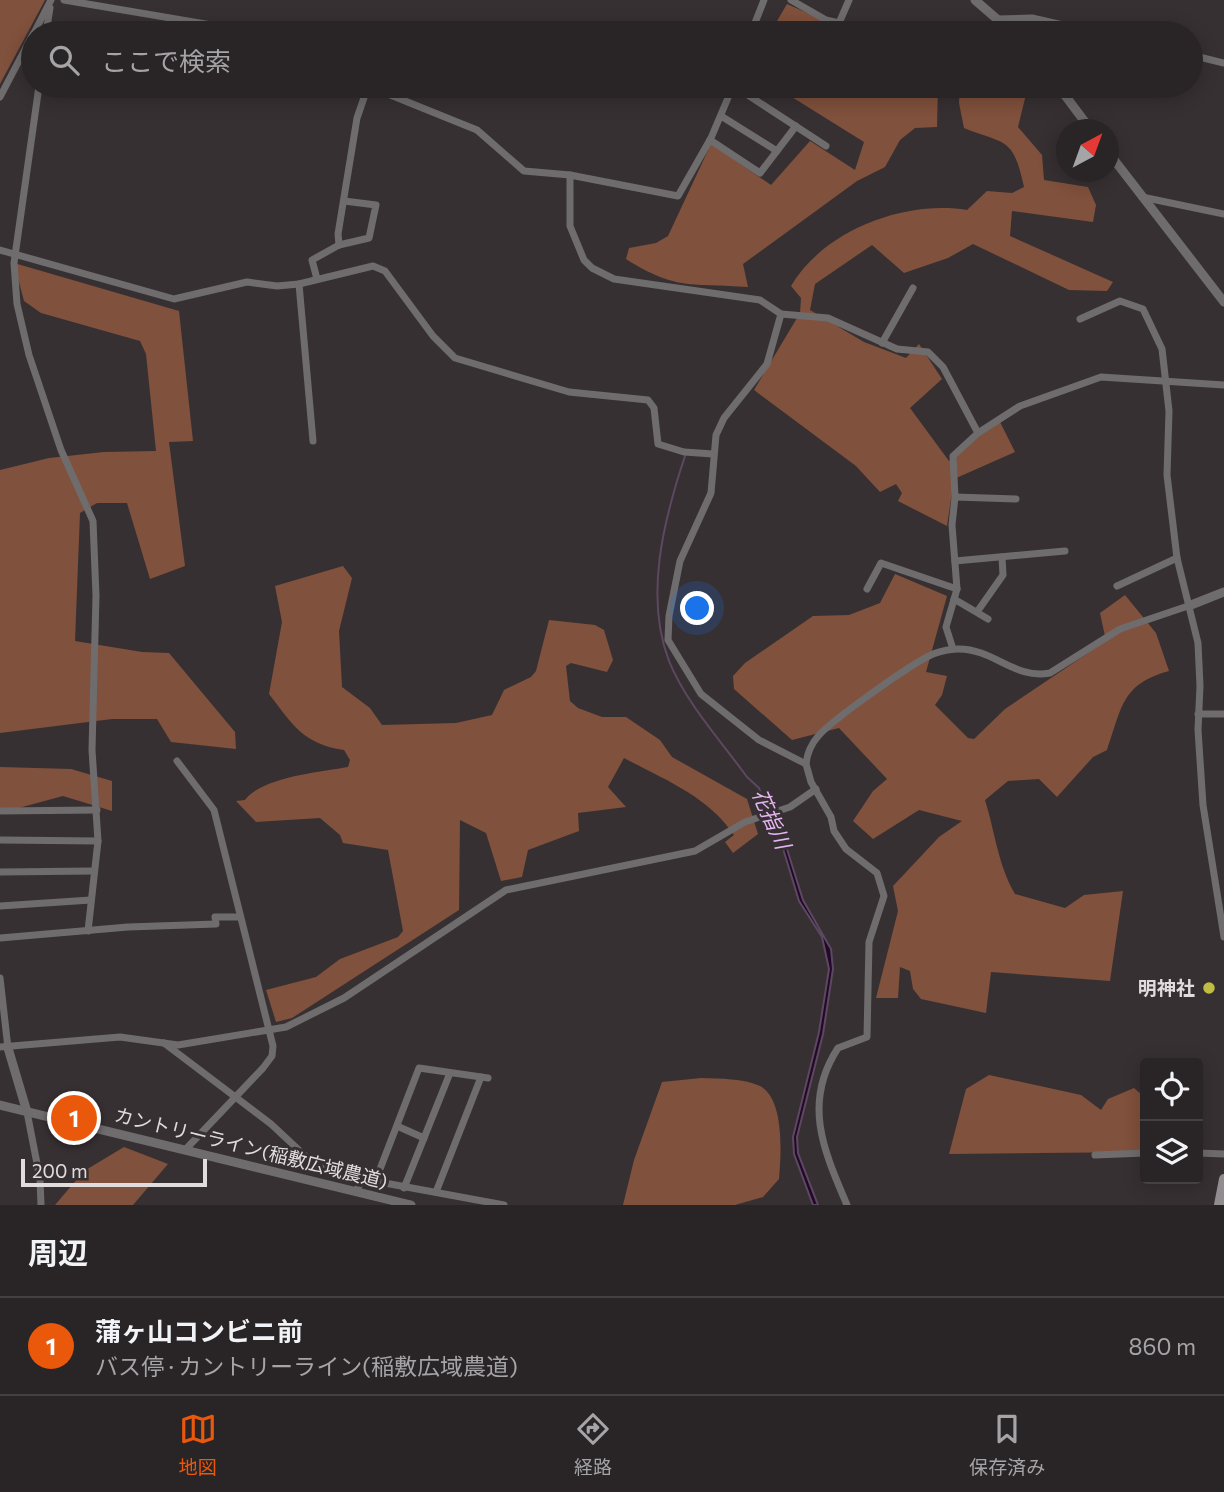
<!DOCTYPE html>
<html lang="ja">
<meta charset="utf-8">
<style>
:root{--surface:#292426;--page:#312c2e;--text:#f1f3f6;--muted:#a5a4a7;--line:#454143;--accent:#ea580c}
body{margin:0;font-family:Commissioner,"Noto Sans JP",sans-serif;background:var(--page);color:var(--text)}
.controls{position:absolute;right:21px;bottom:21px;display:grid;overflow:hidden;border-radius:7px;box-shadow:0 4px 18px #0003}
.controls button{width:63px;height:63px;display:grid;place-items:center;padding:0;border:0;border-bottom:2px solid var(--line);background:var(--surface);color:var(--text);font:35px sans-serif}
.compass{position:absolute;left:1056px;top:119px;width:63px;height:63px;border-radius:50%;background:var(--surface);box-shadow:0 4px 18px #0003;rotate:41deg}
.scale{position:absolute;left:21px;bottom:18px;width:186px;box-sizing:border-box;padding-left:7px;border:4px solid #e1dcdd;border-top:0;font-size:19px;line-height:24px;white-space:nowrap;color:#e1dcdd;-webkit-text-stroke:5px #373032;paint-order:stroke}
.you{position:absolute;left:698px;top:609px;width:24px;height:24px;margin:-18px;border:5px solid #fff;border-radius:50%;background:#1a73e8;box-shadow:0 0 0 10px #1a73e833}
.badge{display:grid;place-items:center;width:46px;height:46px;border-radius:50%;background:var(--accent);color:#fff;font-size:23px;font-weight:700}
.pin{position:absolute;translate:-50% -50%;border:4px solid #fff;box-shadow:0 2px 7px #0006}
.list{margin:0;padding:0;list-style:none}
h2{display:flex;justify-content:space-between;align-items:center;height:91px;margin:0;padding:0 28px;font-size:30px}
h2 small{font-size:23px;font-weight:400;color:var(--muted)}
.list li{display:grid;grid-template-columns:46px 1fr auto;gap:21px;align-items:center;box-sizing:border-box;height:98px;padding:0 28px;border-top:2px solid var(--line)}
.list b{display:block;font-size:26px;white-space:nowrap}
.list p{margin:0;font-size:23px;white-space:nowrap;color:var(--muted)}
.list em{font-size:23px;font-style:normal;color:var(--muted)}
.icon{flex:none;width:38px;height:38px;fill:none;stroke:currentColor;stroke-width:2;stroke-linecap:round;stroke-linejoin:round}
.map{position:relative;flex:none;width:1224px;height:1205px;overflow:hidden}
.search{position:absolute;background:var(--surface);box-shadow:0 4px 18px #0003;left:21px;right:21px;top:21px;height:77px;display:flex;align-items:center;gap:18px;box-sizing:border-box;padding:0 24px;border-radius:38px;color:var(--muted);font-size:26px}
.sheet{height:189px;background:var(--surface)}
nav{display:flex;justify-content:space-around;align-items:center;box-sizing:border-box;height:98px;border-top:2px solid var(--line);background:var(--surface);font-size:19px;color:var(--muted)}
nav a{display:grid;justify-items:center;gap:4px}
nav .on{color:var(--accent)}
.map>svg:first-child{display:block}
.forest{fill:#80513c}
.water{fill:#23082a;stroke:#5c4860;stroke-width:2}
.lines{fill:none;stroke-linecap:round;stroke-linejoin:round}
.stream{stroke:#5c4860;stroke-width:2}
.minor{stroke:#6f6c6e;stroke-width:7}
.tertiary{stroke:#6f6c6e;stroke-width:9}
.secondary{stroke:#918c8f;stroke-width:10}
.poi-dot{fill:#bfbe42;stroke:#373032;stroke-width:2.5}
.labels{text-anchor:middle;stroke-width:6;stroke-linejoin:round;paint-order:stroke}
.poi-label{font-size:19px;font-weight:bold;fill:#e1dcdd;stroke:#373032;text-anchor:end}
.street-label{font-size:19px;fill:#e1dcdd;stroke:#373032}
.water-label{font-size:21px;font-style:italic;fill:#e7b5f5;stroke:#373032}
</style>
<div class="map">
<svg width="1224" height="1205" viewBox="0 0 1224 1205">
<rect width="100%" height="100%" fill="#373032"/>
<g class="forest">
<polygon points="0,0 45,0 0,84"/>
<polygon points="787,4 853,33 770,33"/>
<path d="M781,86h157l-1,41 -22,1 -15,12 -15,27 -28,14 -114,83 5,23c-55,-4 -72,4 -122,-28l3,-11 27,-5 12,-7 43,-92 60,41 39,-44 45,29 9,-28 -85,-53z"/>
<path d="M960,86h68l-10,41 24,28 2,25 44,7 8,18 -3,17 -81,-11 -2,25 103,46 -6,9 -38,-1 -96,-46 -25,14 -44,15 -32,-28 -57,39 -5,26 54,32 42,16 13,-14 23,35 -32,29 39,53 50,-41 16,32 -61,27 -7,47 -49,-25 4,-8 -6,-9 -16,8 -24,-26 -102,-76 46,-77 1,-15 -10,-12c33,-56 114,-86 176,-76l20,-19 25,2 12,-6c-11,-51 -18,-42 -60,-59l-5,-25z"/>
<polygon points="14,263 179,311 193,441 169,442 185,566 150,579 127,503 97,503 80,513 75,641 142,652 169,653 235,732 236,749 171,742 157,719 112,719 0,733 0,470 49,458 104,452 156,451 146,354 140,341 41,313 24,301"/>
<path d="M343,566l9,12 -13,53 3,56 28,21 12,17 74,-2 36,-8 12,-25 27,-13 5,-6 13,-51 46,5 9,5 9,30 -6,12 -36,-9 -5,3 4,35 8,7 24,9h24l34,23 12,17 75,42 11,35 -25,19 -8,-11 9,-7c-26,-39 -71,-56 -110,-77l-16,29 18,20 -48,6 1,18 -51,19 -6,27 -21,4 -15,-48 -26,-13 -1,90 -167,108 -16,4 -10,-32 50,-13 24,-18 58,-22 5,-6 -15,-81 -45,-7 -3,-8 -20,-17 -64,4 -20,-21 9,-1c17,-23 75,-28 103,-33l2,-7 -6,-10c-41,-6 -51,-25 -75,-56l13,-72 -7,-36z"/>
<path d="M895,574l52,22 -21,76 21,4 -5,19 -7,10 33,33 6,1 31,-30 101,-68 -6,-28 25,-18 31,38 13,38c-48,13 -47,37 -62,79l-14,7 -36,40 -18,-18 -31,2 -23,19c10,32 13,65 30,94l50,14 19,-13 39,-4 -13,90 -119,-9 -5,41 -65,-14 -8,-10 -3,-18 -10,-4 -2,31h-22l22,-87 -5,-25 46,-49 23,-16 -43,-11 -46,29 -20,-18 20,-30 14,-12 -48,-51 -47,12 -58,-51 -1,-13 12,-13 68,-47 36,-1 31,-12z"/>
<polygon points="0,767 71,769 112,781 112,811 63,796 0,813"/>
<polygon points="989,1075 1081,1095 1101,1110 1108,1099 1134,1088 1141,1094 1144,1152 949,1154 966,1089"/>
<path d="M701,1078c19,1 42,0 59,8 25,13 21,70 19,93l-16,18 -28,8h-112l11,-45 28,-78z"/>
<polygon points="124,1147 168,1164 133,1205 55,1205 84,1171"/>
</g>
<polygon class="water" points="781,830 803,900 831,949 833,969 823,1034 797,1137 798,1153 818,1205 813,1205 794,1154 793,1137 819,1032 829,969 822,937 799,901 778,832"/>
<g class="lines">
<g class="stream">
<path d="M685,456c-21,63 -41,140 -16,205 17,42 52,80 78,116l12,11 10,25"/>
<polyline points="772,817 780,831"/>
</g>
<g class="minor">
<polyline points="64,0 259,33"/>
<polyline points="791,0 826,20 839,23 849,0"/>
<polyline points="998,19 1032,18 1098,33"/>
<polyline points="34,33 51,0"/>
<polyline points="46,33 50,8"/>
<polyline points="751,33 764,0"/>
<polyline points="1191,55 1224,63"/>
<polyline points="39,86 14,263 17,304 29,355 61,450 93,521 96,596 92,750 98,841 88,931"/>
<path d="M368,86l109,44 47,41 46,4v51l14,34 8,8 22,11 146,21 21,14 -14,50 -43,54 -8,17 -5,58 -31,68 -11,55 -1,24 33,54 58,46 47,24 5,18 20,35 3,14 12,18 31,24 7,23 -15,46 -2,95 -29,11c-36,55 -14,103 9,157"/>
<polyline points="734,86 826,146"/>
<polyline points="0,97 33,34"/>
<polyline points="721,116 777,151"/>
<polyline points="710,140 760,173 796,126"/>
<polyline points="570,175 678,196 711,138 733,86"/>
<polyline points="1142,197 1224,214"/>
<polyline points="339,245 338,234 357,118 368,86"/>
<polyline points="0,250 174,299 247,282 277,286 299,284 373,266 385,271 433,336 455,358 569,392 648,400 654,408 658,444 684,452 713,454"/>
<polyline points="317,279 312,260 339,245 369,238 376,205 344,201"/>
<polyline points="299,284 313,441"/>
<polyline points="781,314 828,318 897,349 928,352 943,367 978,433"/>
<polyline points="1080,319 1120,301 1143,309 1162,349 1169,411 1167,475 1177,558 1198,643 1200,686 1198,730 1203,805 1224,937"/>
<polyline points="882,343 913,288"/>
<polyline points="955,497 1016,499"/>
<polyline points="955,561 1065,551"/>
<polyline points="1117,586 1177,558"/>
<polyline points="867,589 881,563 957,589 946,627 953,649"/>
<polyline points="957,589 952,525 955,497 953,456 978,433 1020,406 1101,377 1224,385"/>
<polyline points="954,599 988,619"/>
<polyline points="977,612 1003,575 1002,557"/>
<polyline points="1198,714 1224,714"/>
<polyline points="177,761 214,810 273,1046 272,1056 263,1068 185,1150"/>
<path d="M806,764c1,-11 6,-21 13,-29 16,-17 93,-72 114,-81 8,-3 18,-5 26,-5 35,0 56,31 91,24l70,-44 71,-24"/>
<polyline points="0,811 97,810"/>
<polyline points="0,840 98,841"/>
<polyline points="0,872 94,871"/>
<polyline points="0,906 91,900"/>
<polyline points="0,938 128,927 216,924 215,917 239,917"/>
<polyline points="0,978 8,1048"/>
<polyline points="164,1043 271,1124 317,1167 363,1179"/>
<polyline points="0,1047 120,1037 178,1045 286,1027 344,998 506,890 695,851 745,822 790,807 816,789"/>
<polyline points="27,1112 40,1179 41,1205"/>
<polyline points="397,1126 424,1138"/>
<polyline points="1198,1153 1224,1154"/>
<polyline points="1095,1155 1145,1153"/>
<polyline points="375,1182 419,1068 488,1078"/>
<polyline points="404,1188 450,1073"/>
<polyline points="356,1191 363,1179 504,1205"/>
<polyline points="436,1192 481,1077"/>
</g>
<g class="tertiary">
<polyline points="975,0 1013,33"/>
<polyline points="1058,86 1091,130"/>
<polyline points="1108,152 1224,302"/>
<polyline points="1191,605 1224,592"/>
<polyline points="8,1048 27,1112"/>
<polyline points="0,1105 411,1205"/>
</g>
<polyline class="secondary" points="1219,1205 1224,1179"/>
</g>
<circle class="poi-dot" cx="1209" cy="988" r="7"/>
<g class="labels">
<g class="poi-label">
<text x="1195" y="995">明神社</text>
</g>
<g class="street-label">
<text transform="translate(251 1148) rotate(14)" y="7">カントリーライン(稲敷広域農道)</text>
</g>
<g class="water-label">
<text transform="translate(771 819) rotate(66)" y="7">花指川</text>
</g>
</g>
</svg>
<div class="controls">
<button><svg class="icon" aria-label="locate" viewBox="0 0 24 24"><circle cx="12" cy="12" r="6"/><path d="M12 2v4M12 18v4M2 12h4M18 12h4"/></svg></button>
<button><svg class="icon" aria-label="layers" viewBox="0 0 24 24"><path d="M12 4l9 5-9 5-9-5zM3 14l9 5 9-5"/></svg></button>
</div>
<svg class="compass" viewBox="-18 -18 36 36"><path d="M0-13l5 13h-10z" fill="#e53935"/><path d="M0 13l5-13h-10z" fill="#a5a4a7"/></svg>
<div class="scale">200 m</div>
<div class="you"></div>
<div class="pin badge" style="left:74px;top:1118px">1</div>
<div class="search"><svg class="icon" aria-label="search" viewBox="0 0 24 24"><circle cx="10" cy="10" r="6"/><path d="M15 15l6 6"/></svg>ここで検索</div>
</div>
<section class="sheet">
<h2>周辺<small></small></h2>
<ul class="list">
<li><span class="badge">1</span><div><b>蒲ヶ山コンビニ前</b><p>バス停 · カントリーライン(稲敷広域農道)</p></div><em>860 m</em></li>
</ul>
</section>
<nav>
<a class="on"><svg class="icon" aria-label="map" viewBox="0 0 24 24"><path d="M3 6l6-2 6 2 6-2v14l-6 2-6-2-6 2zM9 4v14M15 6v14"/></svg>地図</a>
<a><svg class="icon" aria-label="directions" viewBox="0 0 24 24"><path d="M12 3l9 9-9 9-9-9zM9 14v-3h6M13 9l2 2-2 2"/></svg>経路</a>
<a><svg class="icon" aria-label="saved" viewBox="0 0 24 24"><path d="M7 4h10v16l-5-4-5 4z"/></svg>保存済み</a>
</nav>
